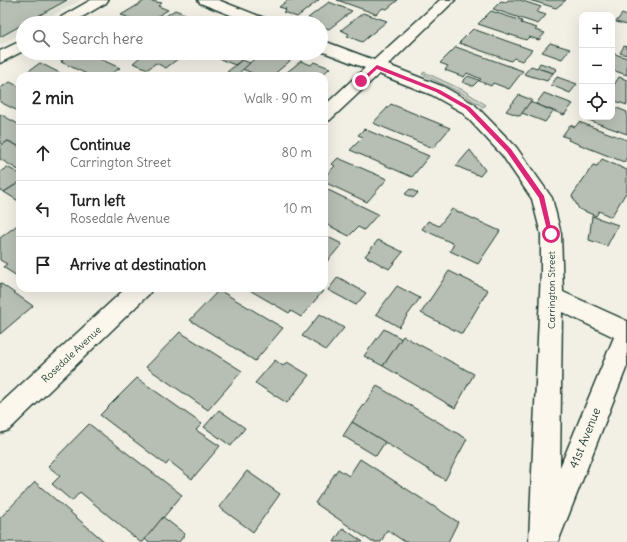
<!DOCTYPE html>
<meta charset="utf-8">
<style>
:root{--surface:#fff;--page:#f2f2f2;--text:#222;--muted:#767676;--line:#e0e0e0}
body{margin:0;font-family:Delius,sans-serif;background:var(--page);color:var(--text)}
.controls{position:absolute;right:12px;top:12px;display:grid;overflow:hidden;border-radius:8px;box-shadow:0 4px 16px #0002}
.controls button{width:36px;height:36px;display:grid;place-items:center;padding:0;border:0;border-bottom:1px solid var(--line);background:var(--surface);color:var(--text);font:20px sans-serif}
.stop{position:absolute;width:12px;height:12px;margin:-9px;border:3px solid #db2777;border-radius:50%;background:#fff}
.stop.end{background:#db2777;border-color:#fff;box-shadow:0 1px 4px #0008}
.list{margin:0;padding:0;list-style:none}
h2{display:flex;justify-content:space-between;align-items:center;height:52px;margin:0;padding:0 16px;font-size:17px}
h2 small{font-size:13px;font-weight:400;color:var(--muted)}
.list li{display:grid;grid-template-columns:26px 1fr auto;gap:12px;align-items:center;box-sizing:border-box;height:56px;padding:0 16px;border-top:1px solid var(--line)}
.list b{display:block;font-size:15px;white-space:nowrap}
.list p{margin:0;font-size:13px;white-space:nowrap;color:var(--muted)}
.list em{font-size:13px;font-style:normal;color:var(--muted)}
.icon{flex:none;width:22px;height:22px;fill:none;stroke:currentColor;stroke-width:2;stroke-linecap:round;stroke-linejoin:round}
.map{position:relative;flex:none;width:627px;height:542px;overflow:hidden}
.search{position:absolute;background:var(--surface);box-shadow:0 4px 16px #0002;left:16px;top:16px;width:312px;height:44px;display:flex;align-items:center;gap:10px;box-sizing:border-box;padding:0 14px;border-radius:22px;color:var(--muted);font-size:15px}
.panel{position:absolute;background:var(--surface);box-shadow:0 4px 16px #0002;left:16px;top:72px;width:312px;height:220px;border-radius:12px}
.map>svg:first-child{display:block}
.built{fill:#e0e1d6}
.green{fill:#cfd2c8;stroke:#77887e}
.building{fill:#b7beb3;stroke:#1f3d34}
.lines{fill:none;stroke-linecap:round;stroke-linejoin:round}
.street-casing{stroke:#1f3d34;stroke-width:3}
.street{fill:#fbf7ec;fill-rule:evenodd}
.route{fill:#db2777}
.labels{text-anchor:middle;stroke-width:3;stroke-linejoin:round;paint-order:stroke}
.street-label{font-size:10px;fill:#1f3d34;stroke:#fbf7ec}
.near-street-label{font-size:12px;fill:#1f3d34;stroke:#fbf7ec}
</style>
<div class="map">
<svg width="627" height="542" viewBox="0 0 627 542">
<rect width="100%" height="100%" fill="#f2f0e5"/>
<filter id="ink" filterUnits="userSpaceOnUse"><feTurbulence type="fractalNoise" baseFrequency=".025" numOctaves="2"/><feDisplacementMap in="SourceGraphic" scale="8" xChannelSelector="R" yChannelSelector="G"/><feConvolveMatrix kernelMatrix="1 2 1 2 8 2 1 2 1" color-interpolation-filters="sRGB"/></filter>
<g filter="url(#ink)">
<polygon class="built" points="0,0 81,0 39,23 23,23 23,32 0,45"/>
<polygon class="green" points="424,72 463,90 486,105 483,107 463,94 422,74"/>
<g class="building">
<polygon points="0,0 67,0 0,37"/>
<polygon points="146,0 162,3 158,6 168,10 146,23 135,23 127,20 130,18 121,15"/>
<polygon points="288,0 319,0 297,17 283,12 286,9 279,7"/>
<polygon points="337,0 398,0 387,9 383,8 376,14"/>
<polygon points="508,0 520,0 541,7 537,12 546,15 538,24 493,9 501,1 506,2"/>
<polygon points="529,0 566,0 556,8"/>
<polygon points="329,2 352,11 329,29 321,26 321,23 314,23 316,22 308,18"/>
<polygon points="175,10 190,16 188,17 197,21 194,23 155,23"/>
<polygon points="491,11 522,21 521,23 537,28 535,30 545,33 539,40 529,37 526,40 478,24"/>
<polygon points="363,13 387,21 362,42 347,36 349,34 341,30"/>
<polygon points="622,14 627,16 627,25 616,22"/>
<polygon points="473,29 532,50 522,61 514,58 511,61 459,43"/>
<polygon points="550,43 570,49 562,59 542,52"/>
<polygon points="624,46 627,47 627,55 620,53"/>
<polygon points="456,47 523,71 509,89 493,83 491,86 479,81 481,79 467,73 464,77 445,70 448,66 440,63"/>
<polygon points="58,53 87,53 120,68 108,76 91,76 61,62 63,61 55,57 60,54"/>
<polygon points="145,53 168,53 179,58 166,68 156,63 148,69 133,63"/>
<polygon points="190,53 193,53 198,55 192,59 185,56"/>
<polygon points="213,53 251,53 235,65 210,55"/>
<polygon points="262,53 291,53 297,55 272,76 260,76 242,69"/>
<polygon points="612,53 627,58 627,75 612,70"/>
<polygon points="242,60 250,63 236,76 227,72"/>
<polygon points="301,61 311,65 314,62 330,68 321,76 282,76"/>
<polygon points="40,63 66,76 27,76 31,74 27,72"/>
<polygon points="540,63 557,69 553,73 537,68"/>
<polygon points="531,66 537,68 553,73 547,81 524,74"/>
<polygon points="468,76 479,80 473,86 462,82"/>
<polygon points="557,77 577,84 570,93 551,85"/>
<polygon points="619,77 627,80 627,105 612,100 612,88"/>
<polygon points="10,82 20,87 20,112 0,102 0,88"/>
<polygon points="544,93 573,104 564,115 536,104"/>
<polygon points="519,95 532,100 520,116 506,111"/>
<polygon points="530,102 553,111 545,122 522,113"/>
<polygon points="391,104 450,128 433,148 373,123"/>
<polygon points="612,106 627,112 627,134 583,118 612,117"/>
<polygon points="0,114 20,125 20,147 8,141 2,145 0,143"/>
<polygon points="579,122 627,140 627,157 624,162 568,140 569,138 562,136 570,125 575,127"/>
<polygon points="364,129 429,156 412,177 350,150 363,137 358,135"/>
<polygon points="8,141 20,147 20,171 0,159 0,146"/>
<polygon points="470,150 485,170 480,176 456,166"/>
<polygon points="338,158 387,179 367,202 324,182 324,173 327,174 335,166 332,164"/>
<polygon points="602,159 627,170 627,191 611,217 599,211 596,216 579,209 572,196 593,165 597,166"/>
<polygon points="7,167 20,174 20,182 4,192 0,190 0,172"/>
<polygon points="20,182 20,202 4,192"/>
<polygon points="324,188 378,214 364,230 358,227 349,236 324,223"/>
<polygon points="410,189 418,193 413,198 405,194"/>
<polygon points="452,209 500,231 478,264 450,251 454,244 422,229 428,221 439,226"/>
<polygon points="592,216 618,225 607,246 589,240"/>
<polygon points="20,223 20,278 3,267 7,264 0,260 0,238"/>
<polygon points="324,235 342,244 324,265"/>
<polygon points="378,240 403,252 389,269 365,256"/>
<polygon points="449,271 488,290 462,334 421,313"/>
<polygon points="338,277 366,293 356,305 328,290"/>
<polygon points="0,283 33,306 0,334"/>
<polygon points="397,286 420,298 399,327 376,314"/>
<polygon points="246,288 316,288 323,291 301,317 291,311 289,313"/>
<polygon points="219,290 283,328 255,361 190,320"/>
<polygon points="320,314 344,328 326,350 302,336"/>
<polygon points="384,329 402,339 383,366 364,356"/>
<polygon points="180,332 242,371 208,410 146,367"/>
<polygon points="403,336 474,374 455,408 383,366"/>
<polygon points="275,360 283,366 287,362 309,375 287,403 255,383"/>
<polygon points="137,378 202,424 196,430 220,446 192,479 169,461 166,465 100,415"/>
<polygon points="377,386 467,439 445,480 352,422"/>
<polygon points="219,410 245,428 231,446 204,427"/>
<polygon points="352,422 385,442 376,456 343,436"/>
<polygon points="89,424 182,495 143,542 140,542 80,492 72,501 52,484 60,476 48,466"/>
<polygon points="360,459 458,522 448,542 405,542 387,530 381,542 372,542 315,503 338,469 349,476"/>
<polygon points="247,471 280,494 253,532 219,507"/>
<polygon points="35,482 105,542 0,542 0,518"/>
<polygon points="163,517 185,534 179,542 148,542 145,539"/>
<polygon points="343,528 363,542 334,542"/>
</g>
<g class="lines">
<g class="street-casing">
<g id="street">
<polygon points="91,0 108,0 106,3 72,23 54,23 56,20"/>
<polygon points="198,0 218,0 269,20 271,23 251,23 200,3"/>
<path d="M440,0h15l-67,65 56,22 30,17 42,43 36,51 9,36 2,58 64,29v45l-69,176h-28l-1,-2 12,-269v-37l-9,-35 -30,-44 -40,-43 -30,-17 -53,-21 -49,46 -6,2v-16l41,-38 -44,-17v-11l53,20zM562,312l52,25 -54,130z"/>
<polygon points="23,40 23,51 0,63 0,51"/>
<polygon points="126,288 152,288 149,294 9,430 0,433 0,404"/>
</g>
</g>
<use href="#street" class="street"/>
</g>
</g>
<polygon class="route" points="377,65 440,90 470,107 511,149 544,196 553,236 548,234 539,198 507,152 466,109 436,92 377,69 363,82 360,82 360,80"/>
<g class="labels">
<g class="street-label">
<text transform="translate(551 290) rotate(-90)" y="4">Carrington Street</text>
<text transform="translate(71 354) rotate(-43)" y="4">Rosedale Avenue</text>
</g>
<g class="near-street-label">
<text transform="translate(585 438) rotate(-68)" y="4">41st Avenue</text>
</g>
</g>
</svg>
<div class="controls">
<button>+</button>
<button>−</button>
<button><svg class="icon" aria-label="locate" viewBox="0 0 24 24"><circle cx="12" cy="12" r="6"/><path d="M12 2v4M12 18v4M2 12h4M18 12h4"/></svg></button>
</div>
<div class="stop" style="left:551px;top:234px"></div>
<div class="stop end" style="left:361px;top:81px"></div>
<div class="search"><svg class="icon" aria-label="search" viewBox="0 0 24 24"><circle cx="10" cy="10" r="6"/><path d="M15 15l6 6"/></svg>Search here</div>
<section class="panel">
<h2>2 min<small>Walk · 90 m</small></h2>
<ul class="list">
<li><svg class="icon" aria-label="ahead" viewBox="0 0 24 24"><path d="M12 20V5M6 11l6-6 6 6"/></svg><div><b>Continue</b><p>Carrington Street</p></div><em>80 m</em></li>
<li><svg class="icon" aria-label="left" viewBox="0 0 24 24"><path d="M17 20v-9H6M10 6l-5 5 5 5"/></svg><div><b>Turn left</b><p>Rosedale Avenue</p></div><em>10 m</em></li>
<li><svg class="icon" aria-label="arrive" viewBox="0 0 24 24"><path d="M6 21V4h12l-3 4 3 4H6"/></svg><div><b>Arrive at destination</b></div></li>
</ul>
</section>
</div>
